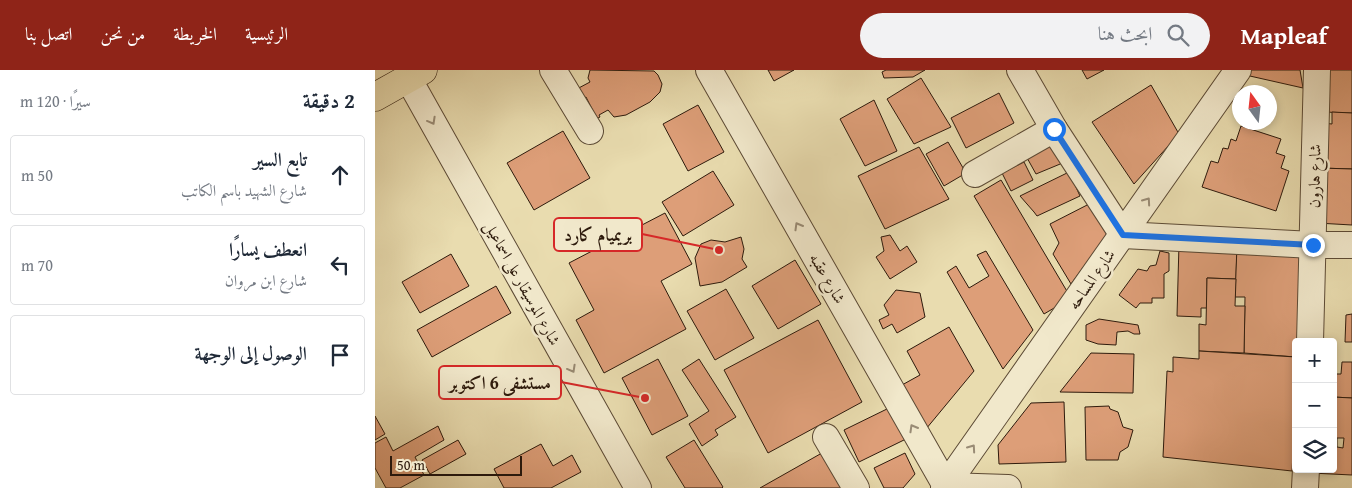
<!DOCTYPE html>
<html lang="ar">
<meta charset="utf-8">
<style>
:root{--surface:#fff;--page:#f2f2f3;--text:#1f2937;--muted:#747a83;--line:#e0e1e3;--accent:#8f2418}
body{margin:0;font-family:"Gentium Book Plus",Amiri,serif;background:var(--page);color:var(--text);direction:rtl}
.controls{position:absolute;right:15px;bottom:15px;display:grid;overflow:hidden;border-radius:5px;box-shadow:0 2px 8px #0003}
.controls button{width:45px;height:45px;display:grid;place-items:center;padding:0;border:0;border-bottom:1px solid var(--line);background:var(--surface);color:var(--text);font:25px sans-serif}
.compass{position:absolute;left:857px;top:15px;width:45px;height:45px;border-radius:50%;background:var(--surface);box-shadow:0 2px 8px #0003;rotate:345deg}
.scale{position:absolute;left:15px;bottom:12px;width:132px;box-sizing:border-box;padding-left:5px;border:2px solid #2d1a0c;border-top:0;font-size:14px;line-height:18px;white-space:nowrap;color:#2d1a0c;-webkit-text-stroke:4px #f1e8cb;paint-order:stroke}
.stop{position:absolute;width:15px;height:15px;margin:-11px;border:4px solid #1a73e8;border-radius:50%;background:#fff}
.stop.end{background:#1a73e8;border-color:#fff;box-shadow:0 1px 5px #0008}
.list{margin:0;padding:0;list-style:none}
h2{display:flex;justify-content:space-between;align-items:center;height:65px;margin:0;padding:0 20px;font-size:21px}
h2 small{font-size:16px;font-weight:400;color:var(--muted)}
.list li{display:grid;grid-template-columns:32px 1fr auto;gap:15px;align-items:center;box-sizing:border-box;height:80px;margin:0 10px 10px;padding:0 10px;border:1px solid var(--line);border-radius:5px}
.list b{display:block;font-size:19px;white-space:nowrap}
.list p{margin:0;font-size:16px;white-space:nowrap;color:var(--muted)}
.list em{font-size:16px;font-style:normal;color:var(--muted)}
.icon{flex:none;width:28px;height:28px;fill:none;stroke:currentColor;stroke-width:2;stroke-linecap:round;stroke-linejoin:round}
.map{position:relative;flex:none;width:977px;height:418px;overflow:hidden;direction:ltr}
header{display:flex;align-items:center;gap:30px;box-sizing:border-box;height:70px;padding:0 25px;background:var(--accent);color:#fff}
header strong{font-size:24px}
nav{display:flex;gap:28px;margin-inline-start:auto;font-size:18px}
.search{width:350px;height:45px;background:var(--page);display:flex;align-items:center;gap:12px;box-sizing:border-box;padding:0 18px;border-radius:28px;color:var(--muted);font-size:19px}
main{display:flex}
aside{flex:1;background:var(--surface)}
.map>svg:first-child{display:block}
.building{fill:#dd9e78;stroke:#2d1a0c;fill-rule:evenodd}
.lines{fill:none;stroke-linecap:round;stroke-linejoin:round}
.minor-casing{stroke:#5c4a35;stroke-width:28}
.major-casing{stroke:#2d1a0c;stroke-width:29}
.minor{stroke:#f1e8cb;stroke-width:26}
.major{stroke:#e9dcaf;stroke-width:28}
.oneway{stroke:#998b75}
.route{stroke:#1a73e8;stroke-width:6}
.labels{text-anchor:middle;stroke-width:5;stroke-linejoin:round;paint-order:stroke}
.street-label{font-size:16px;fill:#2d1a0c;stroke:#f1e8cb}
.leader{fill:none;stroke:#d62828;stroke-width:2}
.callout-dot{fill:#d62828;stroke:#f1e8cb;stroke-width:2}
.callout{fill:#f1e8cb;stroke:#d62828;stroke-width:2}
.callout-label{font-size:18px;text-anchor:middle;font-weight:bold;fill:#2d1a0c}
</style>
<header>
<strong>Mapleaf</strong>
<div class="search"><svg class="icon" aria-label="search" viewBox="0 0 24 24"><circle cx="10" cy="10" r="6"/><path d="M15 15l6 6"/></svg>ابحث هنا</div>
<nav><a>الرئيسية</a><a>الخريطة</a><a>من نحن</a><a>اتصل بنا</a></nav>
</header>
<main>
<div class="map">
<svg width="977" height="418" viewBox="0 0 977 418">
<rect width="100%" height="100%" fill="#e9dcaf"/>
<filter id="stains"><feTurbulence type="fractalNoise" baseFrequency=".004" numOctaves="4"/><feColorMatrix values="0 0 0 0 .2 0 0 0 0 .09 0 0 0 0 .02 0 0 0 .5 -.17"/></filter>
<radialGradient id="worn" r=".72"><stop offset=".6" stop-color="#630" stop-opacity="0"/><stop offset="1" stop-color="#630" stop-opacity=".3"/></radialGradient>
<g class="building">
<polygon points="215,0 279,1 283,5 287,14 285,22 275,32 251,45 239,47 233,40 224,45 225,47 213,53 218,41 211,27 206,30 200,20 215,12 213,8"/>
<polygon points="393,0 419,0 399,11"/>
<polygon points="511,0 550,0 538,7 509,8 507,2"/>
<polygon points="707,0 729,0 712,9"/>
<polygon points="869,0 925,0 928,18 866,4"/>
<polygon points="950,0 977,0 977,43 949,42"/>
<polygon points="546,8 576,57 539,74 512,29"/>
<polygon points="776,15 804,64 759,114 717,52"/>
<polygon points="624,23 639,53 591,78 576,48"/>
<polygon points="499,30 522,81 490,96 465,49"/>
<polygon points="323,35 349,82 313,101 288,54"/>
<polygon points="957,42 977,43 977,99 945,98 947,53 957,54"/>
<polygon points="866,56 906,69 901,83 910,86 906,98 914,101 901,141 827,117 836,91 843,93 848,78 853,79 856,69 861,71"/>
<polygon points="188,61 215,108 159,140 132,93"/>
<polygon points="681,69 690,92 661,104 651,86"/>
<polygon points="573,72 591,103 569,116 551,84"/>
<polygon points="544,77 574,129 510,159 483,106"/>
<polygon points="649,92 658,110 636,121 627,103"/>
<polygon points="945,98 977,99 977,155 942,153"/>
<polygon points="338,101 359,135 308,166 287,132"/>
<polygon points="694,102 705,126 662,146 659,142 645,126"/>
<polygon points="626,110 696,228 669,244 599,126"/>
<polygon points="718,132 734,162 696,214 678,184 684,173 675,154"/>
<polygon points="290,143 317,194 286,211 311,259 229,303 201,250 219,240 194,193"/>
<polygon points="515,165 525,181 532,176 542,192 515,209 501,187 509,181 506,167"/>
<polygon points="366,167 369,179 367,189 372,197 347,212 325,216 320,188 326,174 336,170 350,172"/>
<polygon points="804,174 862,176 861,209 832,208 832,238 826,238 826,247 802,246"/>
<polygon points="862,176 934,178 925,272 921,272 921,287 869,283 870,227 860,227"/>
<polygon points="611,181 658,260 628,299 572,202 581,196 594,218 614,206 602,185"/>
<polygon points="785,181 794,183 794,201 789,204 789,228 777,228 777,233 765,233 761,238 744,225 763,199 772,201 775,196 781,195"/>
<polygon points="76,184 94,216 45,243 27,212"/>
<polygon points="420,190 446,234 403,259 377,216"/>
<polygon points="832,208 861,209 860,236 870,236 869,283 824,281 824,254 831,255"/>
<polygon points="121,216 136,243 57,287 42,260"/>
<polygon points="351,219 379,268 340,290 312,241"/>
<polygon points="521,220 545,223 550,247 522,263 517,254 508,259 504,250 514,245 509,235"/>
<polygon points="977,244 977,272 970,272 971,245"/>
<polygon points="724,249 763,255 765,264 759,264 753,261 742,262 741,275 723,274 711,270 711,255"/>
<polygon points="443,250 487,332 393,383 349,300"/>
<polygon points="574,257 599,301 551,359 527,315 545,305 532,281"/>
<polygon points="824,281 921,287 921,333 917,401 788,387 792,301 798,302 798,287 824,289"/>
<polygon points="716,283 759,284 758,323 685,322"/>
<polygon points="283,289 313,346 277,365 247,308"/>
<polygon points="324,289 361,347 340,360 343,365 327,376 314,354 334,341 307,300"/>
<polygon points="958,291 961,291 960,304 966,304 967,292 977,292 977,328 958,327"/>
<path d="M958,327l19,1v77l-41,-2v-4h22zM962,368h7l-1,10 -6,-1z"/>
<polygon points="689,332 691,392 624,394 623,375 656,333"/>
<polygon points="734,336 735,339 743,342 748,357 758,360 753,377 745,382 743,390 711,390 710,337"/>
<polygon points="516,337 531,369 484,392 469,360"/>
<polygon points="0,346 10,364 0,370"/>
<polygon points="63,356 69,370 40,387 49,405 25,418 11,418 0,398 0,373 11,367 18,381"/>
<polygon points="83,370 91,384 55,404 47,390"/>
<polygon points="319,370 348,417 347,418 310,418 291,387"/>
<polygon points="166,374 178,396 197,385 206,402 176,418 129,418 119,399"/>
<polygon points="454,379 477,418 385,418"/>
<polygon points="530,383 540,404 528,418 509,418 499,398"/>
</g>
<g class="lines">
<g class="minor-casing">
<g id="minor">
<polyline points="178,0 215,61"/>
<polyline points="334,0 571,416 633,418"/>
<polyline points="645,0 679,59 748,165 938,175 977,175"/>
<polyline points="33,8 263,418"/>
<polyline points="600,104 679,59"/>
<polyline points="935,272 942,0"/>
<polyline points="451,367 481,418"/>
<polyline points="569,418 863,0"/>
<polyline points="930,418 931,399"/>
</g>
</g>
<g class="major-casing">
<polyline id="major" points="0,27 48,0"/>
</g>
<use href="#minor" class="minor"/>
<use href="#major" class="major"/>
</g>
<defs><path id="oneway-chevron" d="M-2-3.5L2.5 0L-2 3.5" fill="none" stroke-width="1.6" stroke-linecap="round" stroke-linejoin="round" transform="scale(1.25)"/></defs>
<g class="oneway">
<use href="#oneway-chevron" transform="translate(57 51) rotate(61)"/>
<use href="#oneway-chevron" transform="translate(772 131) rotate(-55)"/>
<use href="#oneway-chevron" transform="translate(423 156) rotate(-120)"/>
<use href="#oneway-chevron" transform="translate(197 299) rotate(61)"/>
<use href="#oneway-chevron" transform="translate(538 358) rotate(-120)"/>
<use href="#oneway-chevron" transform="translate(597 378) rotate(-55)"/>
</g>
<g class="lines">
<polyline class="route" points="679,59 748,165 938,175"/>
</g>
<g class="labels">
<g class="street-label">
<text transform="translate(939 106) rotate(-89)" y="6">شارع هارون</text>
<text transform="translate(453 208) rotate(60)" y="6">شارع عقبه</text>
<text transform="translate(716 209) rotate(-55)" y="6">شارع المساحه</text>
<text transform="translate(148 213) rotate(61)" y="6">شارع الموسيقار على اسماعيل</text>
</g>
</g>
<path class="leader" d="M344 180L267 164M270 328L186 312"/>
<g class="callout-dot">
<circle cx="344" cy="180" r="5"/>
<circle cx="270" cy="328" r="5"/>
</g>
<g class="callout">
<rect x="179" y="148" width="88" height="33" rx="5"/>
<rect x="64" y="296" width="122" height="33" rx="5"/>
</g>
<g class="callout-label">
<text x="223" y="171">بريميام كارد</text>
<text x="125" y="319">مستشفى 6 اكتوبر</text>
</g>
<rect width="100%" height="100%" filter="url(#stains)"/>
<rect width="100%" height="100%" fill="url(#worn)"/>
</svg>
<div class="controls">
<button>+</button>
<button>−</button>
<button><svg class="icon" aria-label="layers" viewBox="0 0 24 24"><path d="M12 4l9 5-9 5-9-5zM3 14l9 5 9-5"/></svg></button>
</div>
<svg class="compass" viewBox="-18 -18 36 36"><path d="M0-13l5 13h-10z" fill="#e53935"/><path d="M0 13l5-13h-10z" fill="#747a83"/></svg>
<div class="scale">50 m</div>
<div class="stop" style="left:679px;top:59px"></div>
<div class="stop end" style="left:938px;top:175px"></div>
</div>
<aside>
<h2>2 دقيقة<small>سيرًا · 120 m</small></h2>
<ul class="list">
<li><svg class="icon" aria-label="ahead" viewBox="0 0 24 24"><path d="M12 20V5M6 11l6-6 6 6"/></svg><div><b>تابع السير</b><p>شارع الشهيد باسم الكاتب</p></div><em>50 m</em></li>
<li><svg class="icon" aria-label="left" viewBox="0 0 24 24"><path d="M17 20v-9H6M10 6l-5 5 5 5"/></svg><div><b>انعطف يسارًا</b><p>شارع ابن مروان</p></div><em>70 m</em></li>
<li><svg class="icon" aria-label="arrive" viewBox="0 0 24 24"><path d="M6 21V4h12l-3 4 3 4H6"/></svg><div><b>الوصول إلى الوجهة</b></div></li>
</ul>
</aside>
</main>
